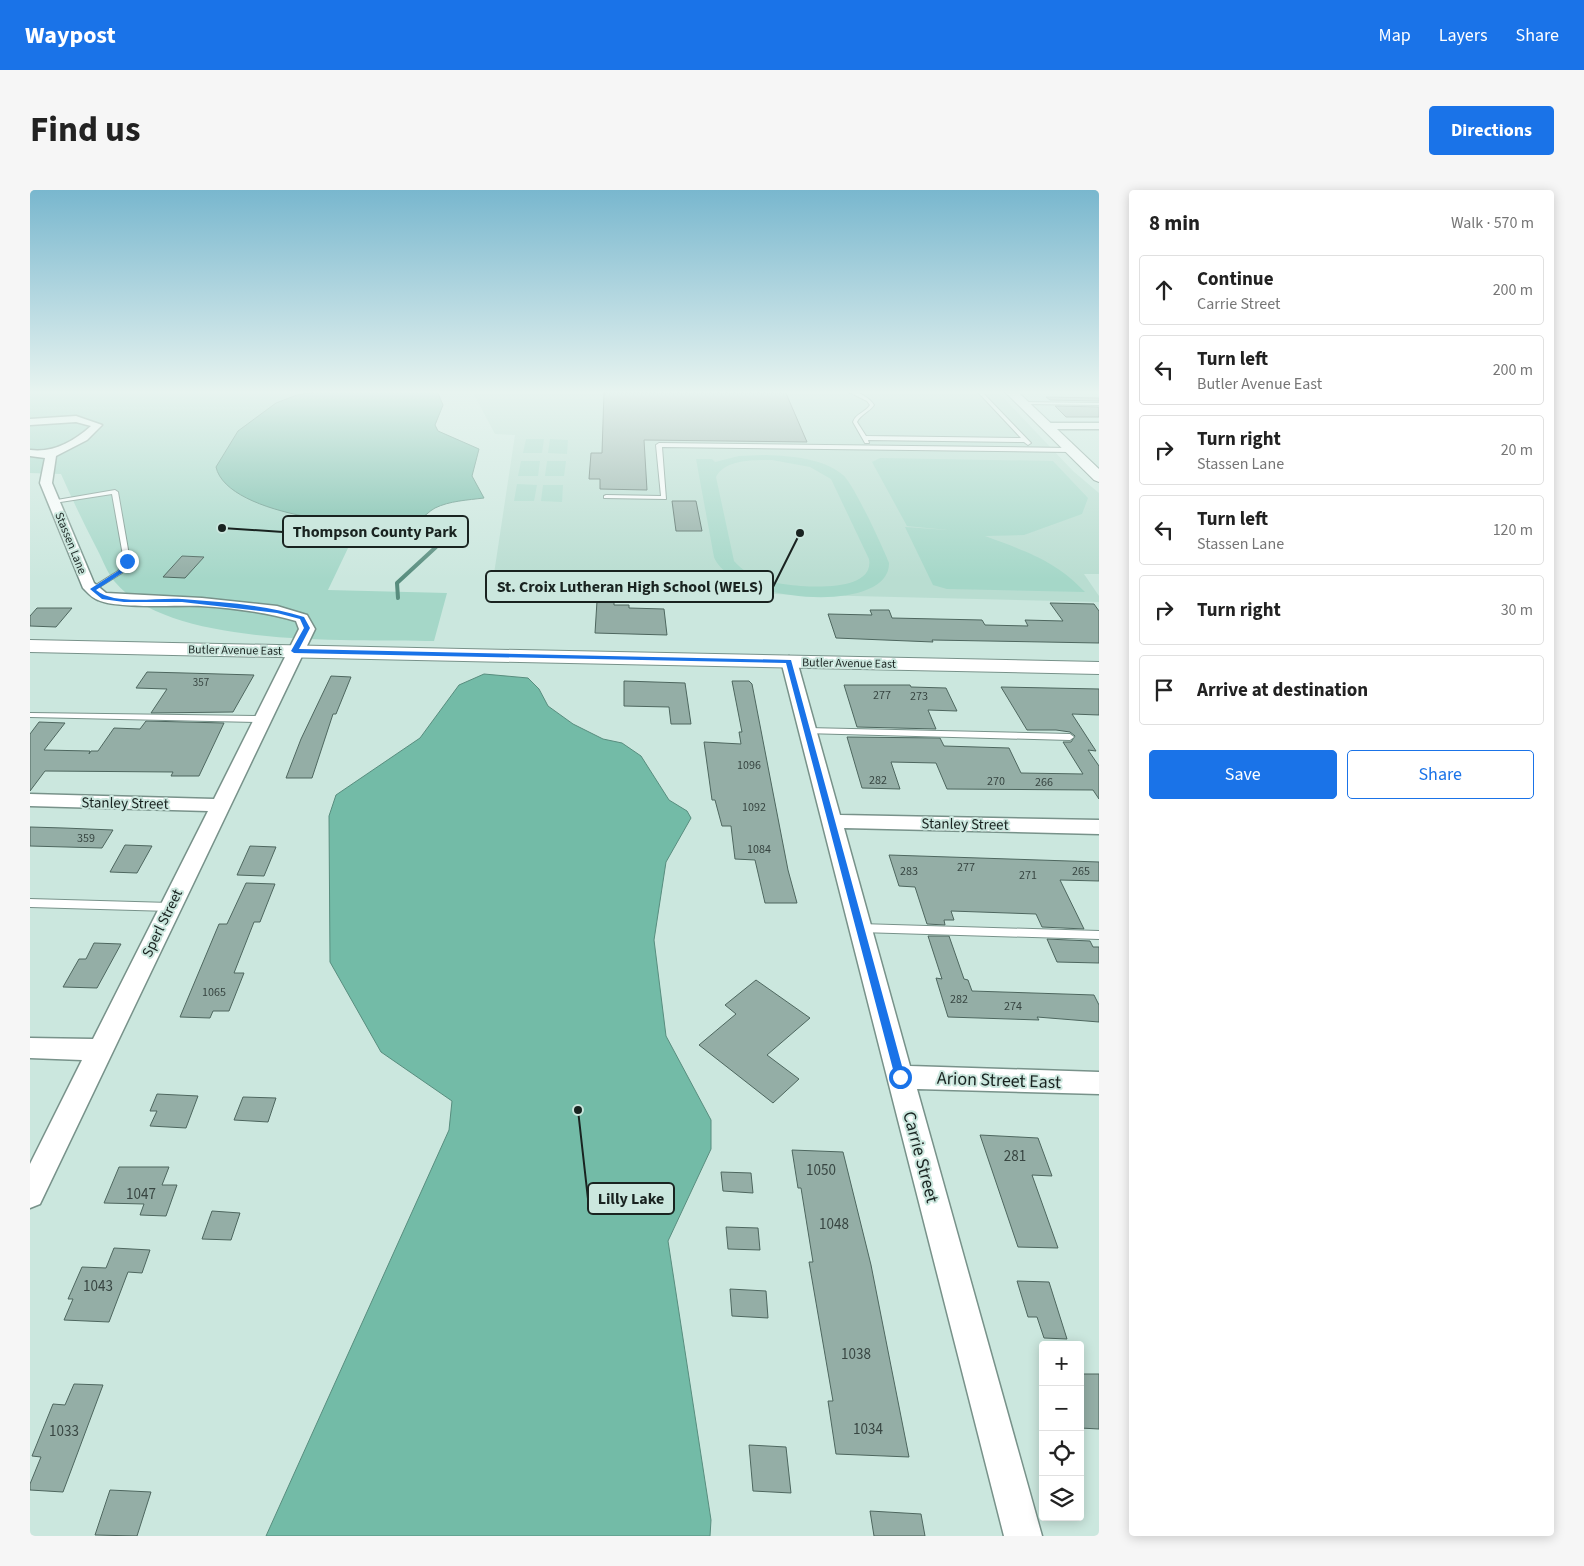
<!DOCTYPE html>
<meta charset="utf-8">
<style>
:root{--surface:#fff;--page:#f6f6f6;--text:#222;--muted:#767676;--line:#e0e0e0;--accent:#1a73e8}
body{margin:0;font-family:"Source Sans 3",sans-serif;background:var(--page);color:var(--text)}
.controls{position:absolute;right:15px;bottom:15px;display:grid;overflow:hidden;border-radius:5px;box-shadow:0 2px 12px #0003}
.controls button{width:45px;height:45px;display:grid;place-items:center;padding:0;border:0;border-bottom:1px solid var(--line);background:var(--surface);color:var(--text);font:25px sans-serif}
.stop{position:absolute;width:15px;height:15px;margin:-11px;border:4px solid #1a73e8;border-radius:50%;background:#fff}
.stop.end{background:#1a73e8;border-color:#fff;box-shadow:0 1px 5px #0008}
.list{margin:0;padding:0;list-style:none}
h2{display:flex;justify-content:space-between;align-items:center;height:65px;margin:0;padding:0 20px;font-size:21px}
h2 small{font-size:16px;font-weight:400;color:var(--muted)}
.list li{display:grid;grid-template-columns:32px 1fr auto;gap:15px;align-items:center;box-sizing:border-box;height:70px;margin:0 10px 10px;padding:0 10px;border:1px solid var(--line);border-radius:5px}
.list b{display:block;font-size:19px;white-space:nowrap}
.list p{margin:0;font-size:16px;white-space:nowrap;color:var(--muted)}
.list em{font-size:16px;font-style:normal;color:var(--muted)}
.actions{display:flex;gap:10px;padding:15px 20px}
.actions a{flex:1;padding:11px 0;border:1px solid var(--accent);border-radius:5px;text-align:center;font-size:18px;color:var(--accent)}
.actions .main{background:var(--accent);color:#fff}
.icon{flex:none;width:28px;height:28px;fill:none;stroke:currentColor;stroke-width:2;stroke-linecap:round;stroke-linejoin:round}
.map{position:relative;flex:none;width:1069px;height:1346px;overflow:hidden;border-radius:5px}
header{display:flex;align-items:center;gap:30px;box-sizing:border-box;height:70px;padding:0 25px;background:var(--accent);color:#fff}
header strong{font-size:24px}
nav{display:flex;gap:28px;margin-inline-start:auto;font-size:18px}
.intro{display:flex;align-items:center;justify-content:space-between;box-sizing:border-box;height:120px;padding:0 30px}
h1{margin:0;font-size:35px}
.button{padding:12px 22px;border-radius:5px;background:var(--accent);color:#fff;font-size:18px;font-weight:700}
main{display:flex;gap:30px;padding:0 30px}
aside{flex:1;background:var(--surface);border-radius:5px;box-shadow:0 2px 12px #0003}
.map>svg:first-child{display:block}
.built{fill:#b9ddd1}
.green{fill:#a5d7c8;fill-rule:evenodd}
.water{fill:#73bba7;stroke:#588d7e}
.lines{fill:none;stroke-linecap:round;stroke-linejoin:round}
.stream{stroke:#588d7e;stroke-width:4}
.building{fill:#94aea6;stroke:#4e675f}
.lane-casing{stroke:#78928a;stroke-width:2}
.street-casing{stroke:#78928a;stroke-width:3}
.secondary-casing{stroke:#78928a;stroke-width:2}
.lane{fill:#fff;fill-rule:evenodd}
.street{fill:#fff;fill-rule:evenodd}
.secondary{fill:#fff;fill-rule:evenodd}
.route{fill:#1a73e8}
.labels{text-anchor:middle;stroke-width:4;stroke-linejoin:round;paint-order:stroke}
.far-number-label{font-size:11px;fill:#384642}
.far-street-label{font-size:12px;fill:#192320;stroke:#cbe7de}
.number-label{font-size:12px;fill:#384642}
.street-label{font-size:15px;fill:#192320;stroke:#cbe7de}
.near-number-label{font-size:15px;fill:#384642}
.near-street-label{font-size:18px;fill:#192320;stroke:#cbe7de}
.leader{fill:none;stroke:#192320;stroke-width:2}
.callout-dot{fill:#192320;stroke:#cbe7de;stroke-width:2}
.callout{fill:#cbe7de;stroke:#192320;stroke-width:2}
.callout-label{font-size:16px;text-anchor:middle;font-weight:bold;fill:#192320}
</style>
<header>
<strong>Waypost</strong>
<nav><a>Map</a><a>Layers</a><a>Share</a></nav>
</header>
<div class="intro"><h1>Find us</h1><a class="button">Directions</a></div>
<main>
<div class="map">
<svg width="1069" height="1346" viewBox="0 0 1069 1346">
<rect width="100%" height="100%" fill="#cbe7de"/>
<polygon class="built" points="442,201 967,201 1043,281 1069,303 1069,384 1054,384 1069,406 1069,412 462,397 485,245 465,244"/>
<g class="green">
<path d="M0,201h393l-95,199 119,3 -13,48c-81,-2 -263,8 -319,-59 -8,-9 -12,-22 -18,-33 -13,-25 -25,-50 -36,-75l-31,-1z"/>
<polygon points="496,249 514,249 512,263 493,263"/>
<polygon points="520,249 538,250 537,264 518,263"/>
<path d="M736,265c25,1 57,3 77,20 10,8 40,72 46,88 1,53 -158,39 -175,-6l-18,-98h16l3,3 24,-6zM742,270l38,7 21,12 38,80c7,39 -87,27 -106,21 -11,-4 -21,-10 -29,-19l-18,-84c9,-18 39,-17 56,-17z"/>
<path d="M850,268l173,3 35,37 -6,16 -58,21 -39,1c40,15 70,24 100,56l-138,-3 -14,-4 -28,-58 42,3 -40,-4 -35,-64z"/>
<polygon points="491,271 510,271 508,286 488,286"/>
<polygon points="517,271 536,271 534,286 515,286"/>
<polygon points="487,294 507,295 504,311 484,311"/>
<polygon points="513,295 533,295 532,312 511,311"/>
</g>
<g class="water">
<path d="M293,201h114l6,14 -8,20 3,6 41,18 -7,27 12,22c-16,2 -35,3 -49,10 -6,3 -10,9 -16,11 -41,13 -192,-2 -203,-52l22,-36 38,-28 21,-8z"/>
<polygon points="454,484 498,488 509,499 518,516 543,534 573,549 592,553 611,566 639,610 657,621 661,628 636,672 624,750 636,846 681,930 681,959 638,1051 681,1330 680,1346 236,1346 419,940 422,911 351,862 300,772 299,626 306,605 390,548 429,495"/>
</g>
<g class="lines">
<polyline class="stream" points="368,408 367,393 406,357 413,346 409,337 390,328"/>
</g>
<g class="building">
<polygon points="621,201 755,201 777,252 614,250 617,300 570,299 570,289 559,289 561,263 572,263 574,202 621,202"/>
<polygon points="1016,207 1069,208 1069,211 1020,210"/>
<polygon points="1025,216 1069,217 1069,227 1036,227"/>
<polygon points="642,311 666,311 672,341 646,341"/>
<polygon points="152,366 174,367 155,388 133,387"/>
<polygon points="567,411 584,412 584,415 599,415 599,418 634,419 637,445 565,443"/>
<polygon points="1020,413 1064,414 1069,421 1069,453 902,450 903,452 806,448 798,424 842,425 840,420 859,420 862,428 952,430 955,435 998,436 995,430 1033,431"/>
<polygon points="7,418 42,418 26,437 0,436 0,426"/>
<polygon points="117,482 155,483 224,485 203,522 121,523 137,499 106,498"/>
<polygon points="301,486 321,487 306,524 303,524 282,588 256,588 271,549"/>
<polygon points="594,491 655,493 661,534 641,534 639,517 594,516"/>
<polygon points="702,491 719,491 722,494 758,680 767,713 735,713 725,670 705,669 701,636 692,636 685,610 682,610 674,552 711,554 709,542 712,542"/>
<polygon points="814,495 880,495 881,497 916,498 927,521 898,520 906,539 827,537"/>
<polygon points="971,497 1069,499 1069,525 1042,524 1066,561 1058,560 1069,576 1069,609 1063,600 917,599 906,573 861,572 870,599 832,598 817,547 910,548 914,556 979,558 991,583 1053,584 1033,552 1041,552 1045,546 1040,542 1026,540 997,540"/>
<polygon points="116,531 194,533 169,586 141,586 143,582 15,581 0,601 0,544 9,532 35,533 14,560 60,561 59,564 61,561 68,561 84,538 110,539"/>
<polygon points="0,637 34,638 83,640 72,658 0,656"/>
<polygon points="95,655 122,656 107,683 80,682"/>
<polygon points="220,656 246,657 234,686 207,685"/>
<polygon points="859,665 1069,672 1069,691 1030,690 1054,739 1012,737 1006,724 921,721 924,730 914,730 915,735 897,734 885,697 869,696"/>
<polygon points="216,693 245,694 230,732 224,732 204,783 214,783 199,821 183,821 180,828 150,827 189,734 197,734"/>
<polygon points="898,746 919,746 934,789 938,790 942,801 1064,805 1069,815 1069,832 1007,827 1009,830 918,827 906,788 912,789"/>
<polygon points="1017,749 1060,751 1063,757 1069,757 1069,773 1027,772"/>
<polygon points="64,753 91,754 67,798 33,797 49,769 56,769"/>
<polygon points="726,790 780,828 737,865 769,889 743,913 669,855 706,824 695,815"/>
<polygon points="127,904 168,906 156,938 120,936 127,921 120,921"/>
<polygon points="213,907 246,908 238,932 204,930"/>
<polygon points="950,945 1008,948 1022,986 1002,985 1028,1058 988,1057"/>
<polygon points="762,960 813,962 841,1075 879,1267 806,1264 798,1211 803,1211 779,1072 783,1072 771,998 768,998"/>
<polygon points="89,977 139,977 132,995 147,995 136,1026 110,1025 114,1014 74,1013"/>
<polygon points="691,982 721,983 723,1003 693,1001"/>
<polygon points="182,1021 210,1023 201,1050 172,1049"/>
<polygon points="696,1037 728,1038 730,1060 698,1059"/>
<polygon points="84,1058 120,1060 112,1083 98,1082 79,1132 34,1130 43,1109 38,1109 52,1077 76,1078"/>
<polygon points="987,1091 1019,1092 1037,1149 1014,1148 1007,1127 998,1127"/>
<polygon points="700,1099 736,1101 738,1128 702,1126"/>
<polygon points="1050,1184 1069,1184 1069,1239 1050,1238"/>
<polygon points="44,1194 73,1195 33,1302 0,1300 0,1294 11,1267 2,1266 23,1214 35,1215"/>
<polygon points="719,1255 756,1257 761,1303 723,1301"/>
<polygon points="80,1300 121,1302 107,1346 65,1345"/>
<polygon points="840,1321 891,1324 895,1346 844,1346"/>
</g>
<g class="lines">
<g class="lane-casing">
<g id="lane">
<path d="M817,201c9,-1 22,6 27,14 -5,7 -14,10 -17,17l9,14 155,2 -44,-47h4l50,52 -3,2 -4,-3 -156,-2 1,3h-4l-12,-21c3,-9 12,-9 17,-17l-3,-4z"/>
<polygon points="991,212 1069,213 1069,215 993,214"/>
<polygon points="629,253 1042,258 1045,260 1042,262 632,257 636,309 574,308 574,306 576,305 631,306 626,255"/>
<polygon points="85,300 88,302 100,371 92,383 63,401 61,400 61,398 88,381 94,371 82,304 24,313 21,311"/>
<polygon points="0,523 231,526 235,529 231,532 0,527"/>
<polygon points="777,538 1040,544 1044,547 1040,550 774,543 773,541"/>
<polygon points="0,709 140,713 144,714 145,717 144,720 140,721 0,717"/>
<polygon points="830,734 1069,741 1069,749 830,742 826,741 825,738 826,735"/>
</g>
</g>
<g class="street-casing">
<g id="street">
<path d="M46,226l26,9 -15,15 -31,16 -4,27 42,100 12,10 96,5 75,8 30,9 8,14 -275,575 -10,4v-44l52,-104 -52,-2v-20l63,1 115,-228 -178,-5v-12l184,5 85,-170 -3,-8c-30,-9 -64,-13 -95,-15 -24,-1 -84,3 -103,-6 -6,-2 -11,-8 -15,-12l-43,-105 5,-25 -15,-2v-6c23,3 43,-8 61,-24l-15,-4 -46,3v-6z"/>
<polygon points="1069,233 1069,239 1017,239 1012,236 1017,233"/>
<polygon points="759,466 767,471 810,625 1069,630 1069,644 814,638 880,876 1069,882 1069,904 887,899 1012,1346 974,1346 751,471"/>
</g>
</g>
<g class="secondary-casing">
<g id="secondary">
<polygon points="974,201 987,201 1069,279 1069,292 1064,290"/>
<polygon points="0,450 1069,472 1069,484 0,462"/>
</g>
</g>
<use href="#lane" class="lane"/>
<use href="#street" class="street"/>
<use href="#secondary" class="secondary"/>
</g>
<linearGradient id="sky" x2="0" y2="1"><stop stop-color="#79b7ce"/><stop offset="0.52" stop-color="#e8f4f0"/><stop offset="1" stop-color="#e8f4f0" stop-opacity="0"/></linearGradient>
<rect width="1069" height="389" fill="url(#sky)"/>
<path class="route" d="M95,370l5,1 -8,12 -26,17c19,16 62,7 86,9 41,3 83,6 122,18l6,11 -11,21 492,11 114,417 -2,3 -3,1 -5,-4 -109,-414 -492,-10 -3,-2 13,-23 -4,-9 -23,-6 -95,-11h-58l-22,-3 -12,-10 28,-18z"/>
<g class="labels">
<g class="far-number-label">
<text x="171" y="496">357</text>
</g>
<g class="far-street-label">
<text transform="translate(41 353) rotate(68)" y="4">Stassen Lane</text>
<text transform="translate(205 460) rotate(1)" y="4">Butler Avenue East</text>
<text transform="translate(819 473) rotate(1)" y="4">Butler Avenue East</text>
</g>
<g class="number-label">
<text x="852" y="509">277</text>
<text x="889" y="510">273</text>
<text x="719" y="579">1096</text>
<text x="848" y="594">282</text>
<text x="966" y="595">270</text>
<text x="1014" y="596">266</text>
<text x="724" y="621">1092</text>
<text x="56" y="652">359</text>
<text x="729" y="663">1084</text>
<text x="936" y="681">277</text>
<text x="879" y="685">283</text>
<text x="1051" y="685">265</text>
<text x="998" y="689">271</text>
<text x="184" y="806">1065</text>
<text x="929" y="813">282</text>
<text x="983" y="820">274</text>
</g>
<g class="street-label">
<text transform="translate(95 613) rotate(1)" y="5">Stanley Street</text>
<text transform="translate(935 634) rotate(1)" y="5">Stanley Street</text>
<text transform="translate(132 733) rotate(-64)" y="5">Sperl Street</text>
</g>
<g class="near-number-label">
<text x="985" y="971">281</text>
<text x="791" y="985">1050</text>
<text x="111" y="1009">1047</text>
<text x="804" y="1039">1048</text>
<text x="68" y="1101">1043</text>
<text x="826" y="1169">1038</text>
<text x="838" y="1244">1034</text>
<text x="34" y="1246">1033</text>
</g>
<g class="near-street-label">
<text transform="translate(969 890) rotate(2)" y="6">Arion Street East</text>
<text transform="translate(891 967) rotate(75)" y="6">Carrie Street</text>
</g>
</g>
<path class="leader" d="M192 338L253 342M770 343L743 397M548 920L558 1009"/>
<g class="callout-dot">
<circle cx="192" cy="338" r="5"/>
<circle cx="770" cy="343" r="5"/>
<circle cx="548" cy="920" r="5"/>
</g>
<g class="callout">
<rect x="253" y="326" width="185" height="31" rx="5"/>
<rect x="456" y="381" width="287" height="31" rx="5"/>
<rect x="558" y="993" width="86" height="31" rx="5"/>
</g>
<g class="callout-label">
<text x="345" y="347">Thompson County Park</text>
<text x="600" y="402">St. Croix Lutheran High School (WELS)</text>
<text x="601" y="1014">Lilly Lake</text>
</g>
</svg>
<div class="controls">
<button>+</button>
<button>−</button>
<button><svg class="icon" aria-label="locate" viewBox="0 0 24 24"><circle cx="12" cy="12" r="6"/><path d="M12 2v4M12 18v4M2 12h4M18 12h4"/></svg></button>
<button><svg class="icon" aria-label="layers" viewBox="0 0 24 24"><path d="M12 4l9 5-9 5-9-5zM3 14l9 5 9-5"/></svg></button>
</div>
<div class="stop" style="left:870px;top:887px"></div>
<div class="stop end" style="left:97px;top:371px"></div>
</div>
<aside>
<h2>8 min<small>Walk · 570 m</small></h2>
<ul class="list">
<li><svg class="icon" aria-label="ahead" viewBox="0 0 24 24"><path d="M12 20V5M6 11l6-6 6 6"/></svg><div><b>Continue</b><p>Carrie Street</p></div><em>200 m</em></li>
<li><svg class="icon" aria-label="left" viewBox="0 0 24 24"><path d="M17 20v-9H6M10 6l-5 5 5 5"/></svg><div><b>Turn left</b><p>Butler Avenue East</p></div><em>200 m</em></li>
<li><svg class="icon" aria-label="right" viewBox="0 0 24 24"><path d="M7 20v-9h11M14 6l5 5-5 5"/></svg><div><b>Turn right</b><p>Stassen Lane</p></div><em>20 m</em></li>
<li><svg class="icon" aria-label="left" viewBox="0 0 24 24"><path d="M17 20v-9H6M10 6l-5 5 5 5"/></svg><div><b>Turn left</b><p>Stassen Lane</p></div><em>120 m</em></li>
<li><svg class="icon" aria-label="right" viewBox="0 0 24 24"><path d="M7 20v-9h11M14 6l5 5-5 5"/></svg><div><b>Turn right</b></div><em>30 m</em></li>
<li><svg class="icon" aria-label="arrive" viewBox="0 0 24 24"><path d="M6 21V4h12l-3 4 3 4H6"/></svg><div><b>Arrive at destination</b></div></li>
</ul>
<div class="actions"><a class="main">Save</a><a>Share</a></div>
</aside>
</main>
